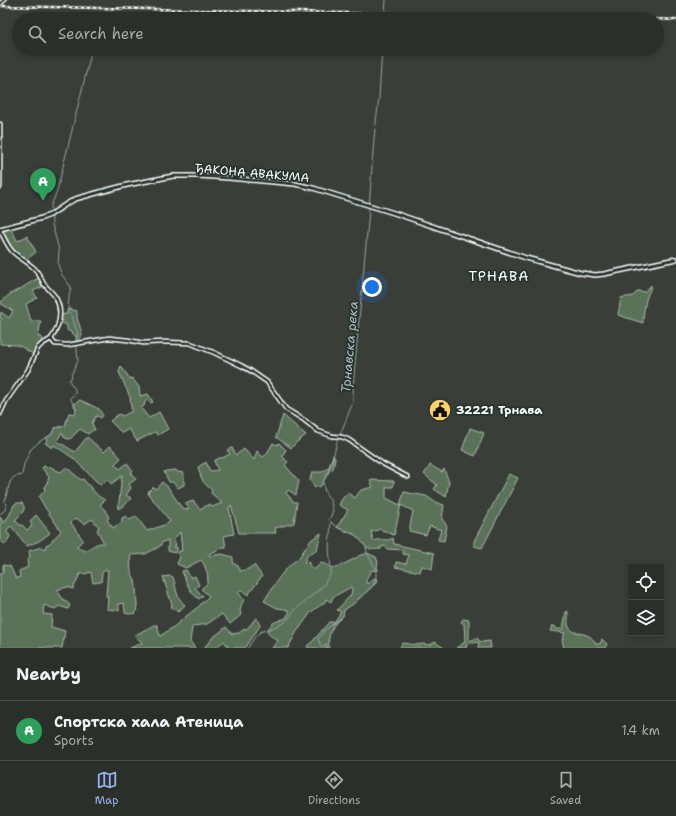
<!DOCTYPE html>
<meta charset="utf-8">
<style>
:root{--surface:#2b2f2a;--page:#333732;--text:#f1f3f6;--muted:#a6a9a8;--line:#474a47;--accent:#95b2f1}
body{margin:0;font-family:"Shantell Sans",sans-serif;background:var(--page);color:var(--text)}
.controls{position:absolute;right:12px;bottom:12px;display:grid;overflow:hidden;border-radius:0px;box-shadow:0 2px 6px #0003}
.controls button{width:36px;height:36px;display:grid;place-items:center;padding:0;border:0;border-bottom:1px solid var(--line);background:var(--surface);color:var(--text);font:20px sans-serif}
.you{position:absolute;left:372px;top:287px;width:14px;height:14px;margin:-10px;border:3px solid #fff;border-radius:50%;background:#1a73e8;box-shadow:0 0 0 6px #1a73e833}
.badge{display:grid;place-items:center;width:26px;height:26px;border-radius:50%;background:var(--accent);color:#fff;font-size:13px;font-weight:700}
.pin{position:absolute;translate:-50% -33px;filter:drop-shadow(0 1px 2px #0008)}
.pin::after{content:'';position:absolute;top:21px;width:14px;height:12px;background:inherit;clip-path:polygon(0 0,100% 0,50% 100%)}
.list{margin:0;padding:0;list-style:none}
h2{display:flex;justify-content:space-between;align-items:center;height:52px;margin:0;padding:0 16px;font-size:17px}
h2 small{font-size:13px;font-weight:400;color:var(--muted)}
.list li{display:grid;grid-template-columns:26px 1fr auto;gap:12px;align-items:center;box-sizing:border-box;height:60px;padding:0 16px;border-top:1px solid var(--line)}
.list b{display:block;font-size:15px;white-space:nowrap}
.list p{margin:0;font-size:13px;white-space:nowrap;color:var(--muted)}
.list em{font-size:13px;font-style:normal;color:var(--muted)}
.icon{flex:none;width:22px;height:22px;fill:none;stroke:currentColor;stroke-width:2;stroke-linecap:round;stroke-linejoin:round}
.map{position:relative;flex:none;width:676px;height:648px;overflow:hidden}
.search{position:absolute;background:var(--surface);box-shadow:0 2px 6px #0003;left:12px;right:12px;top:12px;height:44px;display:flex;align-items:center;gap:10px;box-sizing:border-box;padding:0 14px;border-radius:22px;color:var(--muted);font-size:15px}
.sheet{height:112px;background:var(--surface)}
nav{display:flex;justify-content:space-around;align-items:center;box-sizing:border-box;height:56px;border-top:1px solid var(--line);background:var(--surface);font-size:11px;color:var(--muted)}
nav a{display:grid;justify-items:center;gap:2px}
nav .on{color:var(--accent)}
.map>svg:first-child{display:block}
.green{fill:#5a7358;stroke:#acb9ac;fill-rule:evenodd}
.lines{fill:none;stroke-linecap:round;stroke-linejoin:round}
.stream{stroke:#96a5ac;stroke-width:1}
.tertiary-casing{stroke:#fff;stroke-width:5.5}
.secondary-casing{stroke:#fff;stroke-width:6}
.tertiary{stroke:#26332d;stroke-width:2.5}
.secondary{stroke:#26332d;stroke-width:3}
.rail-casing{stroke:#fff;stroke-width:2.5}
.rail{stroke:#26332d;stroke-width:1;stroke-dasharray:3;stroke-linecap:butt}
.labels{text-anchor:middle;stroke-width:3.5;stroke-linejoin:round;paint-order:stroke}
.street-label{font-size:12px;fill:#fff;stroke:#26332d}
.poi-label{font-size:12px;font-weight:bold;fill:#fff;stroke:#26332d;text-anchor:start}
.water-label{font-size:13px;font-style:italic;fill:#b0bcc1;stroke:#26332d}
.quarter-label{font-size:14px;letter-spacing:1px;fill:#fff;stroke:#26332d}
</style>
<div class="map">
<svg width="676" height="648" viewBox="0 0 676 648">
<rect width="100%" height="100%" fill="#393f38"/>
<filter id="ink" filterUnits="userSpaceOnUse"><feTurbulence type="fractalNoise" baseFrequency=".025" numOctaves="2"/><feDisplacementMap in="SourceGraphic" scale="8" xChannelSelector="R" yChannelSelector="G"/><feConvolveMatrix kernelMatrix="1 2 1 2 8 2 1 2 1" color-interpolation-filters="sRGB"/></filter>
<g filter="url(#ink)">
<g class="green">
<path d="M10,229l4,5 3,7 10,-5 9,16 -10,8c-13,-9 -18,-13 -24,-29l1,-1z"/>
<polygon points="41,277 44,283 41,285 42,287 33,291 37,298 26,304 31,321 41,321 38,337 42,337 41,341 44,343 41,345 35,354 33,354 20,346 16,345 0,344 0,322 2,319 0,318 1,312 9,318 13,311 0,303 10,294 20,289 33,281"/>
<path d="M651,285c0,4 -1,5 -3,9 -3,7 -5,21 -5,29l-25,-8 3,-17 12,-2 5,-5 7,1z"/>
<polygon points="68,309 77,311 77,318 82,333 79,344 76,344 76,339 77,337 76,337 75,335 67,330 67,325 59,322 59,315 67,314 67,311"/>
<polygon points="121,366 130,379 132,378 139,387 140,396 148,394 153,402 150,403 147,400 145,402 144,406 141,408 149,418 159,412 168,429 158,435 155,432 137,441 129,429 122,433 110,421 119,414 123,416 132,411 131,407 130,397 119,372"/>
<polygon points="80,400 99,409 103,416 100,418 100,417 96,416 92,423 95,430 93,430 88,434 80,429 70,439 65,438 62,432 57,441 75,452 87,437 104,452 110,446 121,458 115,464 120,469 127,463 133,471 131,473 136,479 129,484 131,488 126,495 131,498 126,504 118,509 122,476 111,484 108,479 100,485 73,458 54,445 52,448 45,443 47,441 46,438 51,435 55,428 65,426 69,413 75,414 76,409 74,404"/>
<polygon points="283,415 306,435 298,441 291,448 276,437"/>
<polygon points="470,428 484,433 475,456 462,450"/>
<path d="M273,443l4,2 2,-2 7,7 -4,6 6,6 -3,3 14,16 -3,14 -8,-5 -2,3 8,9h3l-3,21 -19,5 1,5h-37l-8,-28 -2,3 5,26 -10,2 2,11h-2l-15,7 1,2 12,-2 11,3v4l1,3 4,2 2,5 8,-2 6,-4 8,11 -14,19 -7,-5 -3,2 6,8c-3,5 -5,10 -3,15l-11,9 -8,-10 -15,10 -13,2 -2,2 -2,13 5,7h-65l12,-5 -7,-8 19,-10h3l3,11 9,-6 7,-5 8,-7 14,-11 11,-11 -8,-7c2,-2 4,-3 6,-5 3,-7 -2,-19 -6,-24l-15,8 -9,-4 3,-7 -2,-2 1,-4h3l-2,-19 -6,7 2,7h-2l-1,1 5,1 -3,5 -7,-2v-11l-5,2 -4,5 -14,7 -15,1 1,17 4,8 1,8 1,17 -1,8 -7,1 -4,-1 -1,-10 -5,1v7l-9,-2 -3,1 1,-14h-2l2,-26h-3l-3,3 -1,9 -8,1 -2,-11 -6,2h-5l-7,15 -6,-2 -10,3 5,8 8,7 -2,4 -9,-3 -4,3 -11,-4 -1,9 9,1 -1,12 14,4 -3,17h-62v-74l3,-1v-8l7,1 6,13 4,-2 -1,-6 9,-4 -1,-7 3,-3 -1,-6 12,-4 4,2 1,-4 4,-2 11,-12 -15,-22 -7,-12 6,-7 -1,-3 3,-4 2,-6 -7,-9 2,-2 3,2 2,-2 9,5 3,1 5,-5 15,13 2,-1 15,17 7,4 -5,5 5,5 4,8 -2,2 6,8 9,-6v-4l4,-2 4,4 6,-4 11,15 20,-7 3,-3 -21,-26 -1,-3 5,-5 3,2 6,-7 6,5 13,20 6,3 2,-2 -4,-4 8,-3 7,8 10,-5 2,3 10,-4 -11,-10 1,-3c-11,-9 -10,-10 -14,-23l8,-5 4,9 8,-1 -4,-9 5,-3h3l8,-4 -3,-4 5,-2 4,7 8,-6 10,11 3,-9 6,6 3,-2zM76,518l8,6 8,-5 7,8 -2,3 7,13c-8,-1 -13,5 -19,8l-9,-4 7,-7 -12,-17z"/>
<polygon points="333,455 335,458 333,469 330,470 323,482 320,487 318,486 315,488 310,480 312,472 322,472 329,467"/>
<polygon points="430,465 442,472 444,469 449,482 446,497 434,489 437,485 424,474 428,469"/>
<polygon points="176,470 177,472 184,473 184,485 178,488 173,482 169,482 164,472 166,471"/>
<polygon points="509,474 518,478 482,548 474,546 474,541"/>
<path d="M370,480l24,1 -1,6h-7v11l14,7 4,-13 22,4 9,6 9,3 -2,14 5,7 -3,15 -6,-1 3,-10 -11,-4 -4,9 -17,-4 4,-20 -12,-6 -7,30 -14,-6 -7,3 -2,-1 2,10c7,-3 14,1 20,-3l1,6 40,9 -2,16 -10,-3 -2,6 -25,-5 1,-5 10,2 3,-9 -6,-1v-4l-16,-1 -1,-3 -5,1v2c-20,2 -13,-4 -26,-14 -5,-4 -12,-5 -18,-8l11,-17 -9,-5 3,-6 6,-6 7,5 6,-8 12,-3z"/>
<path d="M16,503h6c6,7 -2,12 -7,17l5,5h2l5,5 5,-4 -2,-5 6,-6 14,18 -11,8 -12,5 -16,-20 -4,4v2l3,4 -4,8 -3,-1 -3,-4v-22l4,6 5,-7 5,-11z"/>
<path d="M321,533v1l-4,15 -10,7 -3,7 5,-1v3l5,5 7,-7c5,1 10,5 15,5l20,-10 4,-3h3l4,-2 9,4 2,5 -1,5 1,4 -6,-1c-3,4 -6,8 -6,13h4l4,-5 3,1 -1,4 -23,21 -9,6 -1,6c-11,9 -16,18 -14,32h-21l-1,-2 6,-5 16,-19h5l7,-10 -4,-2 14,-15 1,-6 -1,-2 -18,10 -2,5 -5,-3 -1,3 -14,10 -12,17 -2,2 -9,17h-16l6,-8c-5,-3 -10,-4 -11,-10l6,-7 13,-5 4,-7 -5,-2 -8,-1 -13,-7c8,-12 21,-36 34,-42l13,-19z"/>
<path d="M186,570l5,8 4,-2 4,9 -4,3 8,8 -4,3c-10,-7 -13,-17 -17,-28z"/>
<path d="M170,576l3,1c4,12 2,19 12,28l-7,7 -7,-5 1,-2 -9,-28z"/>
<path d="M567,611l1,1c1,5 -1,9 0,13 5,13 20,3 28,19h4l2,-5 5,5 -2,4h-41l-2,-8 3,-7 -15,-2 2,-5h3l1,3h7l3,-17z"/>
<polygon points="257,618 260,626 245,648 229,648 224,641 216,647 216,648 206,648 205,646 210,642 212,638 219,633 226,627 232,634 239,633 244,629 247,629 255,619"/>
<polygon points="463,619 469,620 469,641 477,638 481,642 490,641 491,648 478,648 479,642 467,644 466,648 456,648 465,642 464,624 461,622"/>
<polygon points="435,642 444,648 400,648 402,643 410,644 416,645 422,644 430,645"/>
</g>
<g class="lines">
<g class="stream">
<polyline points="385,13 386,0"/>
<polyline points="384,19 385,15"/>
<polyline points="340,435 353,402 353,393 354,375 368,222 374,138 379,98 382,49"/>
<polyline points="0,514 5,510 6,507 5,500 10,482 14,477 22,475 24,464 31,449 40,441 51,435 55,428 65,426 69,413 75,414 76,409 70,398 75,394 75,389 71,384 69,380 71,379 72,373 78,361 76,339 78,337 77,331 73,320 72,315 68,311 69,297 71,287 62,275 58,265 59,250 52,224 51,206 57,191 92,49"/>
<polyline points="329,520 333,511 331,502 325,492 323,482 332,462 338,438"/>
<polyline points="248,648 254,638 260,632 272,628 285,622 295,610 324,585 331,573 330,558 329,547 331,522"/>
<polyline points="327,648 326,644 321,646 320,644 318,639 324,631 343,616 344,610 353,604 373,586 376,577 376,569 367,553 366,547 363,543 355,535 338,528 331,522"/>
</g>
<g class="tertiary-casing">
<g id="tertiary">
<polyline points="0,4 4,0"/>
<polyline points="0,187 0,124"/>
<path d="M0,230c4,8 7,15 12,21 7,7 16,11 22,17 5,5 7,11 10,16 4,5 9,9 12,14 7,14 3,29 -5,41"/>
<polyline points="51,339 55,344 68,345 109,338 128,340 143,343 163,342 190,343 215,353 242,366 251,371 267,382 286,409 304,420 318,431 332,436 342,437 349,440 383,464 408,477"/>
<polyline points="0,414 6,401 28,370 38,348 42,344 51,339"/>
</g>
</g>
<g class="secondary-casing">
<polyline id="secondary" points="0,229 42,218 50,215 65,205 75,199 104,191 127,185 173,176 198,176 229,178 295,184 313,188 394,213 526,258 581,273 595,275 604,274 676,259"/>
</g>
<use href="#tertiary" class="tertiary"/>
<use href="#secondary" class="secondary"/>
<g class="rail-casing">
<g id="rail">
<polyline points="0,6 641,19"/>
<polyline points="657,19 676,20"/>
</g>
</g>
<use href="#rail" class="rail"/>
</g>
</g>
<defs>
<g id="civic-disc" transform="scale(1.15)"><circle r="9.5" fill="#ffd166" stroke="#26332d"/><path d="M-.6-6.5H3V-4.5H.6V-3L4-1V1h2V6H-6V1h2V-1L-.6-3ZM-1.2 2.5V6h2.4V2.5Z" fill="#111"/></g>
</defs>
<g fill-rule="evenodd">
<use href="#civic-disc" x="440" y="410"/>
</g>
<g class="labels">
<g class="street-label">
<text transform="translate(252 173) rotate(5)" y="4">ЂАКОНА АВАКУМА</text>
</g>
<g class="poi-label">
<text x="456" y="414">32221 Трнава</text>
</g>
<g class="water-label">
<text transform="translate(349 347) rotate(-85)" y="5">Трнавска река</text>
</g>
<g class="quarter-label">
<text x="499" y="281">ТРНАВА</text>
</g>
</g>
</svg>
<div class="controls">
<button><svg class="icon" aria-label="locate" viewBox="0 0 24 24"><circle cx="12" cy="12" r="6"/><path d="M12 2v4M12 18v4M2 12h4M18 12h4"/></svg></button>
<button><svg class="icon" aria-label="layers" viewBox="0 0 24 24"><path d="M12 4l9 5-9 5-9-5zM3 14l9 5 9-5"/></svg></button>
</div>
<div class="you"></div>
<div class="pin badge" style="left:43px;top:201px;background:#2e9e5b">A</div>
<div class="search"><svg class="icon" aria-label="search" viewBox="0 0 24 24"><circle cx="10" cy="10" r="6"/><path d="M15 15l6 6"/></svg>Search here</div>
</div>
<section class="sheet">
<h2>Nearby<small></small></h2>
<ul class="list">
<li><span class="badge" style="background:#2e9e5b">A</span><div><b>Спортска хала Атеница</b><p>Sports</p></div><em>1.4 km</em></li>
</ul>
</section>
<nav>
<a class="on"><svg class="icon" aria-label="map" viewBox="0 0 24 24"><path d="M3 6l6-2 6 2 6-2v14l-6 2-6-2-6 2zM9 4v14M15 6v14"/></svg>Map</a>
<a><svg class="icon" aria-label="directions" viewBox="0 0 24 24"><path d="M12 3l9 9-9 9-9-9zM9 14v-3h6M13 9l2 2-2 2"/></svg>Directions</a>
<a><svg class="icon" aria-label="saved" viewBox="0 0 24 24"><path d="M7 4h10v16l-5-4-5 4z"/></svg>Saved</a>
</nav>
